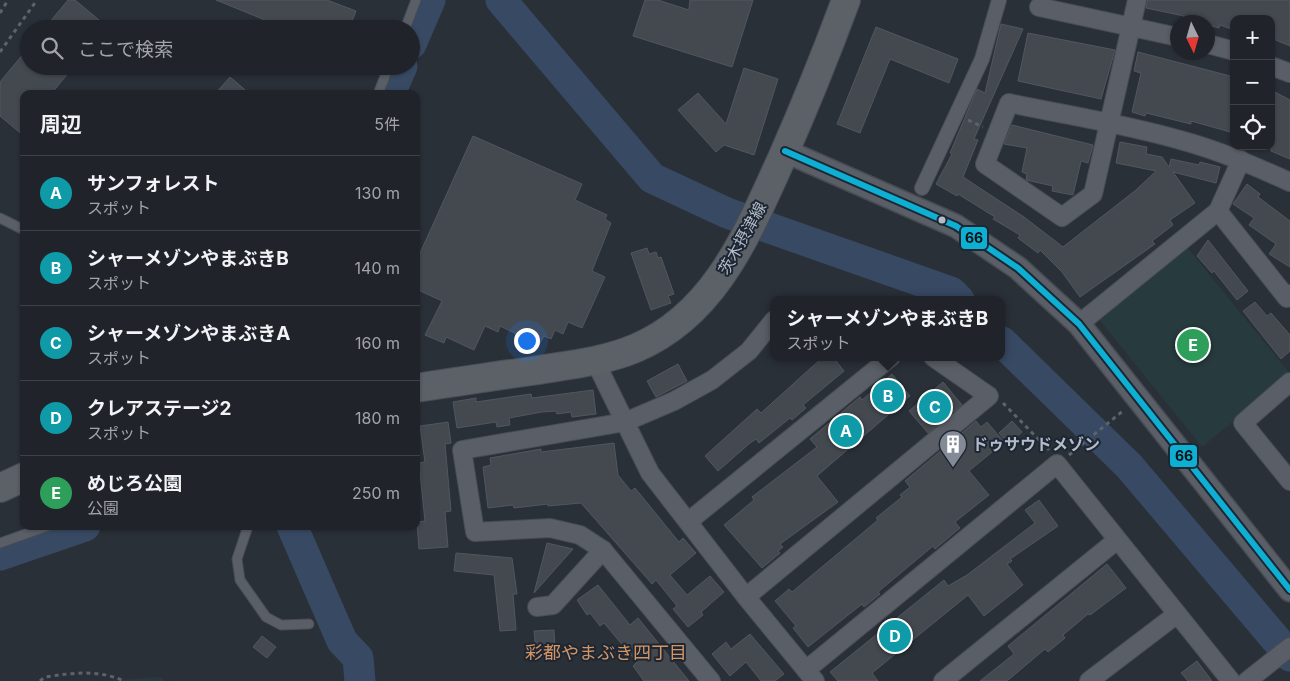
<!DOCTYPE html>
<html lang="ja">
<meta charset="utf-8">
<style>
:root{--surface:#20242a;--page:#2d3036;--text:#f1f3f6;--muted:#a2a4a8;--line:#3d4147;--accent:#8bbbb9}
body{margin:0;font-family:Inter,"Noto Sans JP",sans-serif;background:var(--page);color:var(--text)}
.controls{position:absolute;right:15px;top:15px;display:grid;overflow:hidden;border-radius:10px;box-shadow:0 1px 4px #0004}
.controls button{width:45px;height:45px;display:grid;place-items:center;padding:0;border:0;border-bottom:1px solid var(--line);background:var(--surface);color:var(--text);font:25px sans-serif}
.compass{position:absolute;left:1170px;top:15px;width:45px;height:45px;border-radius:50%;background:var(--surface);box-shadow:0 1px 4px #0004;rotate:175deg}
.you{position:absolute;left:526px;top:340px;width:18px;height:18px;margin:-12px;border:4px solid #fff;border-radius:50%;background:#1a73e8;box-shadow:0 0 0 8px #1a73e833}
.badge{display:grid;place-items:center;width:32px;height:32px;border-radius:50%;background:var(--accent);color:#fff;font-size:16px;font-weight:700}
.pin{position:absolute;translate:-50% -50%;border:2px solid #fff;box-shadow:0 1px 5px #0006}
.popup{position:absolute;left:770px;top:296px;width:235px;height:65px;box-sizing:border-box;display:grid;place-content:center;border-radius:10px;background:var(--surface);filter:drop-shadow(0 1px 4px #0005);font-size:16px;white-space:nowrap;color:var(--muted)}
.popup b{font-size:19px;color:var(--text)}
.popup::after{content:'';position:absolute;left:50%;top:100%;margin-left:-10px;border:10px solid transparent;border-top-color:var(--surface)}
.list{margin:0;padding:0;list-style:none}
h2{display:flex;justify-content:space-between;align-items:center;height:65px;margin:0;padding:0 20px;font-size:21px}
h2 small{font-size:16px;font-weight:400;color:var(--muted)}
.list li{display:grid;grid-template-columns:32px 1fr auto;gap:15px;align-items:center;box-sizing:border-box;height:75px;padding:0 20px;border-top:1px solid var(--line)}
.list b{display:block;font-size:19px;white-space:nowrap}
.list p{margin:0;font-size:16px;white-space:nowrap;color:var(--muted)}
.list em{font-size:16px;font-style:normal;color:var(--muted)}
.icon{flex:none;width:28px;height:28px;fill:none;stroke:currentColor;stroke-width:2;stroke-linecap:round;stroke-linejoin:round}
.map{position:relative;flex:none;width:1290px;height:681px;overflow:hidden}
.search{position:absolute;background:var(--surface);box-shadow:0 1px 4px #0004;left:20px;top:20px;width:400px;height:55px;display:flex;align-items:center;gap:12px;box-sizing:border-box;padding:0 18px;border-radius:28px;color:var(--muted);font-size:19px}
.panel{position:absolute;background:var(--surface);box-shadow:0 1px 4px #0004;left:20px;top:90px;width:400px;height:440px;border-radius:10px}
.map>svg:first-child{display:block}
.green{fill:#273a3e}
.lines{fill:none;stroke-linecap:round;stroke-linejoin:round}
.river{stroke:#384963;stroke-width:31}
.building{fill:#444950;stroke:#52575f}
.service-casing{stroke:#484c53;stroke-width:11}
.pedestrian-casing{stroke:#484c53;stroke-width:16}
.minor-casing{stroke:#484c53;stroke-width:20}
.tertiary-casing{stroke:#484c53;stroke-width:25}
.primary-casing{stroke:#484c55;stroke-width:30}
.path{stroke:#5d636a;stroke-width:3;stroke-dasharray:4 4;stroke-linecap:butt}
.service{stroke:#5a5e66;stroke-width:9}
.pedestrian{stroke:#5a5e66;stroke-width:14}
.minor{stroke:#5a5e66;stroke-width:18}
.tertiary{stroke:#5a5e66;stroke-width:22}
.primary{stroke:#5c6168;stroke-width:28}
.bus-1-casing{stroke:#1d2633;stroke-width:10}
.bus-1{stroke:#0dafd3;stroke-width:6}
.bus-dot{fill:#b4bcc9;stroke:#1d2633;stroke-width:2}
.labels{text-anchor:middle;stroke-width:4;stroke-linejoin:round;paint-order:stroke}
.street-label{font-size:16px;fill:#b4bcc9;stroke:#1d2633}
.poi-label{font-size:16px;font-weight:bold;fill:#b4bcc9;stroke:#1d2633;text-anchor:start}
.neighbourhood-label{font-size:18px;fill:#d59563;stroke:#1d2633}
.line-badge{stroke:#1d2633;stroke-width:2}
.pale-badge-label{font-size:14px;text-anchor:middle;font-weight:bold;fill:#111}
</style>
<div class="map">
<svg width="1290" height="681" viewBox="0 0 1290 681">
<rect width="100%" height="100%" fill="#2a3038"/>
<g class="green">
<polygon points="1186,246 1288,371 1282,381 1202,447 1098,318"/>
<polygon points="161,677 164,681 103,681"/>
</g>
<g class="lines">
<g class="river">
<polyline points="501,0 652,178 727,213 951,292 959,300"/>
<polyline points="411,44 430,0"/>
<polyline points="390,94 402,66"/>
<polyline points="1002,342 1129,466 1290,656"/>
<polyline points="292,526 342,641 358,658 360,681"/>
<polyline points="0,555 85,526"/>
</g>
</g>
<g class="building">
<polygon points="68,0 75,0 110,29 44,29"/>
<polygon points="216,0 327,0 356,11 349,29 287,29"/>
<polygon points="645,0 658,0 689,10 690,0 753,0 732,67 633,36"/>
<polygon points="1147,0 1290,0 1290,46 1271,38 1271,19 1234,19 1234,30 1220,25 1219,28 1208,25 1208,22 1183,20 1184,16 1146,8"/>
<polygon points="1001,24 1023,29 974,139 978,140 963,177 1024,217 1063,247 1136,190 1156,171 1116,163 1120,142 1147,147 1146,154 1162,157 1169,167 1171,159 1199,165 1200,162 1220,167 1216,183 1173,172 1195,203 1170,220 1173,225 1152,241 1155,244 1080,297 1062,272 1040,250 1038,253 1018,238 1020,235 993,219 995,217 958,194 957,196 936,184 952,154 950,153 977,89 985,93"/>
<polygon points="876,27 958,59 949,83 890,59 860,133 837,124"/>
<polygon points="1028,33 1115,50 1101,99 1018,81"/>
<polygon points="29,47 29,66 74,66 51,94 24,94 24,136 0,116 0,82"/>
<polygon points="1138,52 1234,77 1234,133 1191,121 1191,124 1146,113 1145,116 1132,112 1141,73 1134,71"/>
<polygon points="744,68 778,79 754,155 724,145 716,152 678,110 698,93 726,124"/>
<polygon points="230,77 250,94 215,94"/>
<polygon points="1271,90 1290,100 1290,159 1271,151"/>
<polygon points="1012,125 1093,145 1088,163 1081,161 1073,195 1052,191 1053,186 1026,180 1027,174 1022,172 1027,148 1004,144"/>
<polygon points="473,136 582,184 575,200 607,215 605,219 611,223 592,271 605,277 582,328 568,322 563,334 555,330 551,339 544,336 539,345 500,326 498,332 485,326 474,350 446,337 444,343 425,335 442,301 416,289 416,262"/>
<polygon points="1247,184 1260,194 1258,197 1290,221 1290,267 1269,254 1276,244 1249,225 1254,218 1233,204"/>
<polygon points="1208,240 1248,291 1237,300 1214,271 1212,273 1197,256"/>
<polygon points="647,248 649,254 656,252 658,258 661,257 674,294 668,296 671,303 651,310 631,253"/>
<polygon points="1255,302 1267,316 1271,313 1290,335 1290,351 1281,359 1243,311"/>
<polygon points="823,357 833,357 844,371 803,405 806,408 792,420 790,418 759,443 756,439 750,443 718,471 705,456 757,409 761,413"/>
<polygon points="678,364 687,381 656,397 647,381"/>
<polygon points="892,374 910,396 817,476 838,502 780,544 783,547 778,551 780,553 762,568 724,525 754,500 752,497 817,447 810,439 860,397 862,400"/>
<polygon points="943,382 962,405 928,433 909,411"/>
<polygon points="593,390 596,414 572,417 571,412 557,414 556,411 542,412 509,418 510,425 497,427 496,422 457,428 453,402 476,398 476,402 531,394 532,398"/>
<polygon points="976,421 981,427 987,422 1004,442 969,471 989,495 955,522 960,528 935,549 933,546 915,561 878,592 880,594 864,607 862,604 808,647 793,628 796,626 775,601 789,589 792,592 878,520 876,518 902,497 900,495 910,487 905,481"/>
<polygon points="1012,421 1022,432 1008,444 999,433"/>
<polygon points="448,422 451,443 445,444 451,511 445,512 448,547 419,549 417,522 425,521 419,463 425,462 420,426"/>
<polygon points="614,443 618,475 631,491 635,488 679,542 683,538 696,553 670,575 687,595 710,576 724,592 701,612 703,615 688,627 673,609 677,606 656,580 652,584 581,503 548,506 548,504 514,508 513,505 488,508 483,467 491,465 490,458 541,449 541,452"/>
<polygon points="1039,500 1058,526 1010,559 1012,561 1007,564 1023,585 984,616 968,595 872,673 878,681 838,681 830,672 944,580 948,586 967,575 1035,523 1025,510"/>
<polygon points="547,543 573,549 534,593"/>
<polygon points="456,553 512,558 517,594 513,594 516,630 500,631 494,575 454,571"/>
<polygon points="1107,564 1126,588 1090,615 1088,614 1063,635 1065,638 1048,652 1045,649 1007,681 980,681 1014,654 1008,646"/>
<polygon points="598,585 630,625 638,618 689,681 644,681 633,666 637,662 604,623 600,626 590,613 587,615 577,600"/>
<polygon points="554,630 555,650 536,651 534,631"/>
<polygon points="750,634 784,674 775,681 761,681 746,662 730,676 712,654 726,642 731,649"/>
<polygon points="262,636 276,647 267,658 253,647"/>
<polygon points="1197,661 1212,681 1188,681 1181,673"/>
</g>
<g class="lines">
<g class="service-casing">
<g id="service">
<polyline points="405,29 416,0"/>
<polyline points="378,94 389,66"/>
<polyline points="0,218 24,230"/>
<polyline points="248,526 237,559 240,580 266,617 281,625 309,624"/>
<polyline points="0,543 48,526"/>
</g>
</g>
<g class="pedestrian-casing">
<polyline id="pedestrian" points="922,188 982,59 999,0"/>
</g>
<g class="minor-casing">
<g id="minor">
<path d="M1137,0l-44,194 -31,23 -77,-53 24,-61c57,12 116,21 171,37 38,10 74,26 110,42"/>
<polyline points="1039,7 1178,37"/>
<polyline points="1208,44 1234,51"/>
<polyline points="1271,66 1290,73"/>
<polyline points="1218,211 1287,298 1290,294"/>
<polyline points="1079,324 1218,211 1241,160"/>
<polyline points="595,361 650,473 746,597 815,681"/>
<polyline points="1290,382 1243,423 1290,481"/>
<polyline points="689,521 891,357"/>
<polyline points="746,597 989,396 933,357"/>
<polyline points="537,607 553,605 603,550"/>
<polyline points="806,670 1057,464 1231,681"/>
<polyline points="711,681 603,550 580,535 550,528 475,532 462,450 625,422 674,401 712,380 749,351 774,320"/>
<polyline points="943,681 1117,540"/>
<polyline points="1089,681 1177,614"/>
<polyline points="1247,681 1290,647"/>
</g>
</g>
<g class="tertiary-casing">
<polyline id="tertiary" points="785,151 956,226 1018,268 1079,324 1290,590"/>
</g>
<g class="primary-casing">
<g id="primary">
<path d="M416,388c39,-6 78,-12 116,-17 36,-6 71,-9 104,-23 80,-34 112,-116 146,-190 23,-52 44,-104 64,-158"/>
<polyline points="0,488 24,477"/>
</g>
</g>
<g class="path">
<polyline points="0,13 8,0"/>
<polyline points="0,52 37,0"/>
<polyline points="968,120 983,127"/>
<polyline points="1003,403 1049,450"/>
<polyline points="1069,455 1124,410"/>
<path d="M40,681l5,-4c28,-4 52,-8 79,4"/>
</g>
<use href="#service" class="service"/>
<use href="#pedestrian" class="pedestrian"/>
<use href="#minor" class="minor"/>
<use href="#tertiary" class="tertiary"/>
<use href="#primary" class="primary"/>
<g class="bus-1-casing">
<polyline id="bus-1" points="785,151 956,226 1018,268 1079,324 1290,590"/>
</g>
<use href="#bus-1" class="bus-1"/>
</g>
<defs>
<g id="building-pin" transform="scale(1.4375)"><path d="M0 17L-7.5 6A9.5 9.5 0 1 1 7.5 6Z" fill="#848b96" stroke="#1d2633"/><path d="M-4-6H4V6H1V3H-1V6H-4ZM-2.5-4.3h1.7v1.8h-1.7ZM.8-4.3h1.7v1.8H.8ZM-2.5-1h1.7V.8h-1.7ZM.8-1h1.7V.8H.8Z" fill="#fff"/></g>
</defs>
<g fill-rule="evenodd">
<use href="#building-pin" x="953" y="444"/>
</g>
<circle class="bus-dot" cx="942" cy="220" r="4.5"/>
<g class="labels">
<g class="street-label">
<text transform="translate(742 238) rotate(-61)" y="6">茨木摂津線</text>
</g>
<g class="poi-label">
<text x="972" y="450">ドゥサウドメゾン</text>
</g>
<g class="neighbourhood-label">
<text x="606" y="659">彩都やまぶき四丁目</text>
</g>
</g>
<g class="line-badge">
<rect x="960" y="226" width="28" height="24" rx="5" fill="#0dafd3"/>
<rect x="1169" y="444" width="29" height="24" rx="5" fill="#0dafd3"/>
</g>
<g class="pale-badge-label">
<text x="974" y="243">66</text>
<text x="1184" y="461">66</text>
</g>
</svg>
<div class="controls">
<button>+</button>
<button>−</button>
<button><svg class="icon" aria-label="locate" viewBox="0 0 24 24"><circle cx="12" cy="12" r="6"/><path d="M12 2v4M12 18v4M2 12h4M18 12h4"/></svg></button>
</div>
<svg class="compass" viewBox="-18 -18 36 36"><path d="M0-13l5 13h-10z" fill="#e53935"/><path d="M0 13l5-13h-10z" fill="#a2a4a8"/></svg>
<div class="you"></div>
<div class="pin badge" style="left:846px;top:431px;background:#0f9aa8">A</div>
<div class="pin badge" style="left:888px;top:396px;background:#0f9aa8">B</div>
<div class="popup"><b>シャーメゾンやまぶきB</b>スポット</div>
<div class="pin badge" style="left:935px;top:407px;background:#0f9aa8">C</div>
<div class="pin badge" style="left:895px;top:636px;background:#0f9aa8">D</div>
<div class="pin badge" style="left:1193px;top:345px;background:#2e9e5b">E</div>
<div class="search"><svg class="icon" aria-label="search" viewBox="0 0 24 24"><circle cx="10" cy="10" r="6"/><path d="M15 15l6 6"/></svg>ここで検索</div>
<section class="panel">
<h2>周辺<small>5件</small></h2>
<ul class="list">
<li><span class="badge" style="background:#0f9aa8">A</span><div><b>サンフォレスト</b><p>スポット</p></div><em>130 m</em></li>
<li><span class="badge" style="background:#0f9aa8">B</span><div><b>シャーメゾンやまぶきB</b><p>スポット</p></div><em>140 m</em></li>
<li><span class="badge" style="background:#0f9aa8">C</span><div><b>シャーメゾンやまぶきA</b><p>スポット</p></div><em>160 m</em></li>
<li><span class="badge" style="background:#0f9aa8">D</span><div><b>クレアステージ2</b><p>スポット</p></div><em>180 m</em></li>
<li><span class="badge" style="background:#2e9e5b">E</span><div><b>めじろ公園</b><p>公園</p></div><em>250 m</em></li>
</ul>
</section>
</div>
